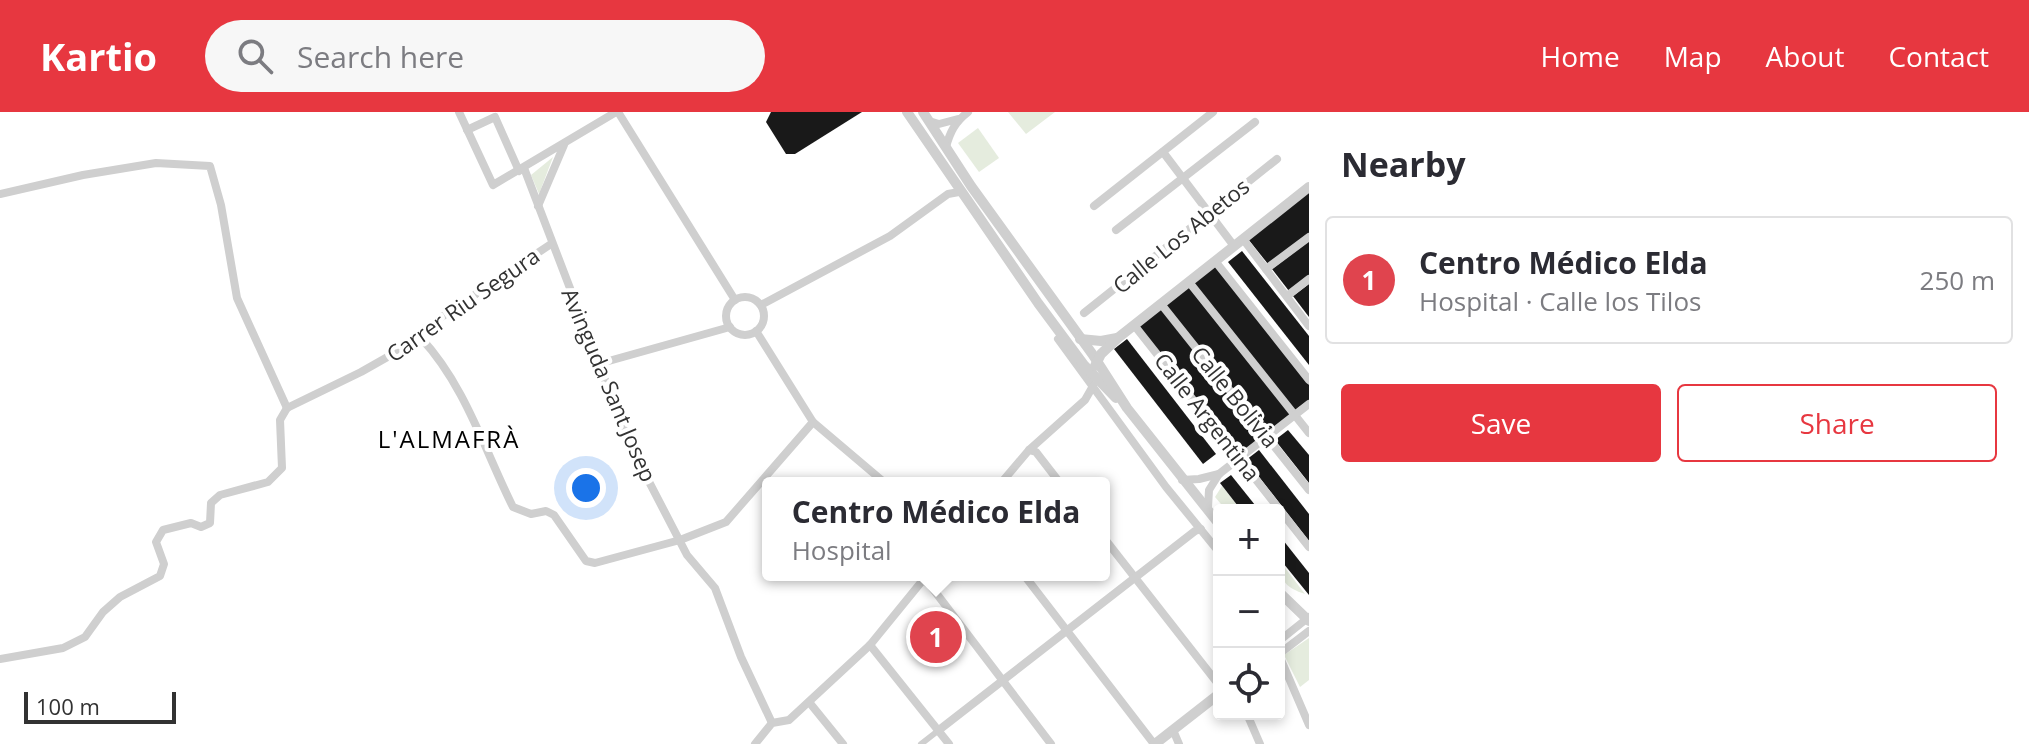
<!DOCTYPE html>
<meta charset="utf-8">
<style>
:root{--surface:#fff;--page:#f7f7f7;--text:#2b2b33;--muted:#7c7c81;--line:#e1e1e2;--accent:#e73740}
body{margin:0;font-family:"Open Sans",sans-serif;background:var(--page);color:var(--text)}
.controls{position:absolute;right:24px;bottom:24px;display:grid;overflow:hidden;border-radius:8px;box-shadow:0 4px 12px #0003}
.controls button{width:72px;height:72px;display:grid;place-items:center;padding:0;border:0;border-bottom:2px solid var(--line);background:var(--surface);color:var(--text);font:40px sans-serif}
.scale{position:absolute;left:24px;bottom:20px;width:152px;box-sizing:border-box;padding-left:8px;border:4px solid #323232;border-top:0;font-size:22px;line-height:28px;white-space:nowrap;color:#323232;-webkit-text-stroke:6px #fff;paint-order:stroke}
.you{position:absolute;left:586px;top:376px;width:28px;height:28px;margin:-20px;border:6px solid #fff;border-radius:50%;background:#1a73e8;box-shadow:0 0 0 12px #1a73e833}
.badge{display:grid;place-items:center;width:52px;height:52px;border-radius:50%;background:var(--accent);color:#fff;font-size:26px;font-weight:700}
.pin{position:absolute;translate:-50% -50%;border:4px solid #fff;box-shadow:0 2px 8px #0006}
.popup{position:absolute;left:762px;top:365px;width:348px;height:104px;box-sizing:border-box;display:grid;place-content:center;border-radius:8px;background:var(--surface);filter:drop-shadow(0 2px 6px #0005);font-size:26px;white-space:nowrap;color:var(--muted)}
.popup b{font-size:30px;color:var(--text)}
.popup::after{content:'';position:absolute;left:50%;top:100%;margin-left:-16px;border:16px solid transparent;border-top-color:var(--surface)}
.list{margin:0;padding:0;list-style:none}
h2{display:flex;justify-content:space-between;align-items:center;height:104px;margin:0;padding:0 32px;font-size:34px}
h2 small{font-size:26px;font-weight:400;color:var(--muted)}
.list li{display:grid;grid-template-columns:52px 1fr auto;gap:24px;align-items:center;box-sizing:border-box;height:128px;margin:0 16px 16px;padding:0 16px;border:2px solid var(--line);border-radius:8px}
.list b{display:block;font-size:30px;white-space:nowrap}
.list p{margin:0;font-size:26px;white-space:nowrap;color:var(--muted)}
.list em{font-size:26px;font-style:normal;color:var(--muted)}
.actions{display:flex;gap:16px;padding:24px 32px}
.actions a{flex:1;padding:18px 0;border:2px solid var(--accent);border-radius:8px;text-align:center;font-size:28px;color:var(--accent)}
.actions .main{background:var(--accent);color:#fff}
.icon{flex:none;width:44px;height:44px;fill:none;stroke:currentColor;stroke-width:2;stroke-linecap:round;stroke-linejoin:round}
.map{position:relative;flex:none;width:1309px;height:632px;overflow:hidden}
header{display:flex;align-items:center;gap:48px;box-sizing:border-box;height:112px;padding:0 40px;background:var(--accent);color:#fff}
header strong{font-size:38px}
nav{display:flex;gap:44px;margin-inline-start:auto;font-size:28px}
.search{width:560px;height:72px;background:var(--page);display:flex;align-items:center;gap:20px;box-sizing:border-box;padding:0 28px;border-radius:44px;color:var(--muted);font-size:30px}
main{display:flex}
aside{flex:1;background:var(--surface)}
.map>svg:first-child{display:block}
.green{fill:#e5ecde}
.building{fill:#191919}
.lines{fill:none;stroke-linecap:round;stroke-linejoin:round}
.pedestrian{stroke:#cfcfcf;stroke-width:6}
.minor{stroke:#cfcfcf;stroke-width:8}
.tertiary{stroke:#cfcfcf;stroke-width:10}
.labels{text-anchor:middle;stroke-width:8;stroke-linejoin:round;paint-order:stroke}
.street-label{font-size:22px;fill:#323232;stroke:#fff}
.neighbourhood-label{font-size:24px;letter-spacing:2px;fill:#000;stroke:#fff}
</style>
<header>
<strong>Kartio</strong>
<div class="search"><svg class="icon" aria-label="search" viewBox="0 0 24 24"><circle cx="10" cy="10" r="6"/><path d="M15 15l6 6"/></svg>Search here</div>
<nav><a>Home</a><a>Map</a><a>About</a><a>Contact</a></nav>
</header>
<main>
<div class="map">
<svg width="1309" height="632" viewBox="0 0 1309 632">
<rect width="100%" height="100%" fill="#fff"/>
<g class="green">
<polygon points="1008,0 1055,0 1026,22"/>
<polygon points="978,16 999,46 979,60 958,31"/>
<polygon points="553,45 539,82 531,63"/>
<polygon points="1222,374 1241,398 1226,398 1215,385"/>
<path d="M1279,448l26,34c-19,-6 -26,-14 -26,-34z"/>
<polygon points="1309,526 1309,568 1300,575 1284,543"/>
</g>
<g class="building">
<polygon points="771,0 862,0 795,42 786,42 766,10"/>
<polygon points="1309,78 1309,122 1268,152 1248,127"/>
<polygon points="1309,129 1309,164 1289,179 1272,157"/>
<polygon points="1242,139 1309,224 1309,253 1228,150"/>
<polygon points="1215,152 1309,273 1309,288 1294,299 1192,171"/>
<polygon points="1309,172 1309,205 1293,184"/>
<polygon points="1188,174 1291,303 1267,322 1164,192"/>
<polygon points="1161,195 1263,325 1239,343 1138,214"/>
<polygon points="1127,227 1216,342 1203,352 1114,237"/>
<polygon points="1288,318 1309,343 1309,371 1275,328"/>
<polygon points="1259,338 1309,402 1309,429 1246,348"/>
<polygon points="1231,363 1259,398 1241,398 1220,371"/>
<polygon points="1279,423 1309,461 1309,483 1279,446"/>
<polygon points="931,502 952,522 958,534 937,550 908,515 921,504 924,507"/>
</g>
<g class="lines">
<polyline class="pedestrian" points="921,632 939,618"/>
<g class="minor">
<polyline points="459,0 493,73 616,0"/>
<polyline points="618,0 735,188"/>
<polyline points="929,9 939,12 958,7"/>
<polyline points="467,18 495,5 519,59"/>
<path d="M946,35c4,-15 9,-25 22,-35"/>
<polyline points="1163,40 1234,134"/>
<polyline points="524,56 630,333 687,443 715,476 741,545 772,611"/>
<polyline points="0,82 83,63 156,51 210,54 221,93 237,186 287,296"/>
<polyline points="538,94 564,33"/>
<polyline points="1094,94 1213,0"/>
<polyline points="1116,118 1255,10"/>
<polyline points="1243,127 1309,214"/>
<polyline points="1215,149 1309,268"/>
<polyline points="1266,157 1309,125"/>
<polyline points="1189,170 1309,321"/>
<polyline points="1287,184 1309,167"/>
<circle cx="745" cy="204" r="19"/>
<polyline points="1161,192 1309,378"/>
<polyline points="761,193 890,124 948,82 959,80"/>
<polyline points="1084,201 1277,47"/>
<polyline points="1134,213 1309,435"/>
<polyline points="756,219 813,310 885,371"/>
<path d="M421,226c44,47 64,113 92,169l18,7 15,-3 8,4 32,46 9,2 85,-23 46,-18 87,-100"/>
<polyline points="1058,227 1166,375 1219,440"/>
<polyline points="598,252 730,215"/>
<polyline points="287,296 361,260 421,226 422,218 551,132"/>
<polyline points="1029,338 1036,340 1060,371"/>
<polyline points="1182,368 1199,367 1219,362"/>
<polyline points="1001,371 1029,338 1085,288 1093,274"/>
<polyline points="1208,396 1209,378 1219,362 1309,292"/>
<polyline points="1104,426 1219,573"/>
<polyline points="1024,463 1154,632"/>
<polyline points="923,468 930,473 1051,632"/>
<polyline points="1279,529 1309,505"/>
<polyline points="870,533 949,632"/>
<polyline points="1279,542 1309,519"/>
<polyline points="1279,543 1309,613"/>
<polyline points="0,547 63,536 85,525 103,500 120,485 160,464 164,452 156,430 163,418 191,411 201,415 210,411 211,391 220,383 268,370 282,356 280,308 287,296"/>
<polyline points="809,590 843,632"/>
<polyline points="1247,602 1260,632"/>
<polyline points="939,618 1195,419 1201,417"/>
<polyline points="1173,618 1179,632"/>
<polyline points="755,632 772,611 789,608 870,533 927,463"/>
</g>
<g class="tertiary">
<polyline points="907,0 1038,191 1084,253 1116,286"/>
<polyline points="923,0 971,74 1093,243 1127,296 1219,412"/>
<polyline points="1080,227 1101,229 1117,226"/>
<polyline points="1095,254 1101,242 1119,225 1309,75"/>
<polyline points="1279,480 1309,509"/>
<polyline points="1155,632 1219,582"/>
</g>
</g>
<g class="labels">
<g class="street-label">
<text transform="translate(1181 124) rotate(-39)" y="8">Calle Los Abetos</text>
<text transform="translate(463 193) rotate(-35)" y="8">Carrer Riu Segura</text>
<text transform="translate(609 273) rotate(67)" y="8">Avinguda Sant Josep</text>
<text transform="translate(1235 285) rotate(51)" y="8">Calle Bolivia</text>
<text transform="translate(1207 305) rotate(52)" y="8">Calle Argentina</text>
</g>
<g class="neighbourhood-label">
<text x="449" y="336">L'ALMAFRÀ</text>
</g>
</g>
</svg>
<div class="controls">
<button>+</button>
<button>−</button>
<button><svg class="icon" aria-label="locate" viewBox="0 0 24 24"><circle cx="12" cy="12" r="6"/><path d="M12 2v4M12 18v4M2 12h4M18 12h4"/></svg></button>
</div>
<div class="scale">100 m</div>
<div class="you"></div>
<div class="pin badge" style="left:936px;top:525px;background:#e0444e">1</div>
<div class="popup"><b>Centro Médico Elda</b>Hospital</div>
</div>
<aside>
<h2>Nearby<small></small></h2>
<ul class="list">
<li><span class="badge" style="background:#e0444e">1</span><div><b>Centro Médico Elda</b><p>Hospital · Calle los Tilos</p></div><em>250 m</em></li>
</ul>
<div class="actions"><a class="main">Save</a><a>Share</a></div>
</aside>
</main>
